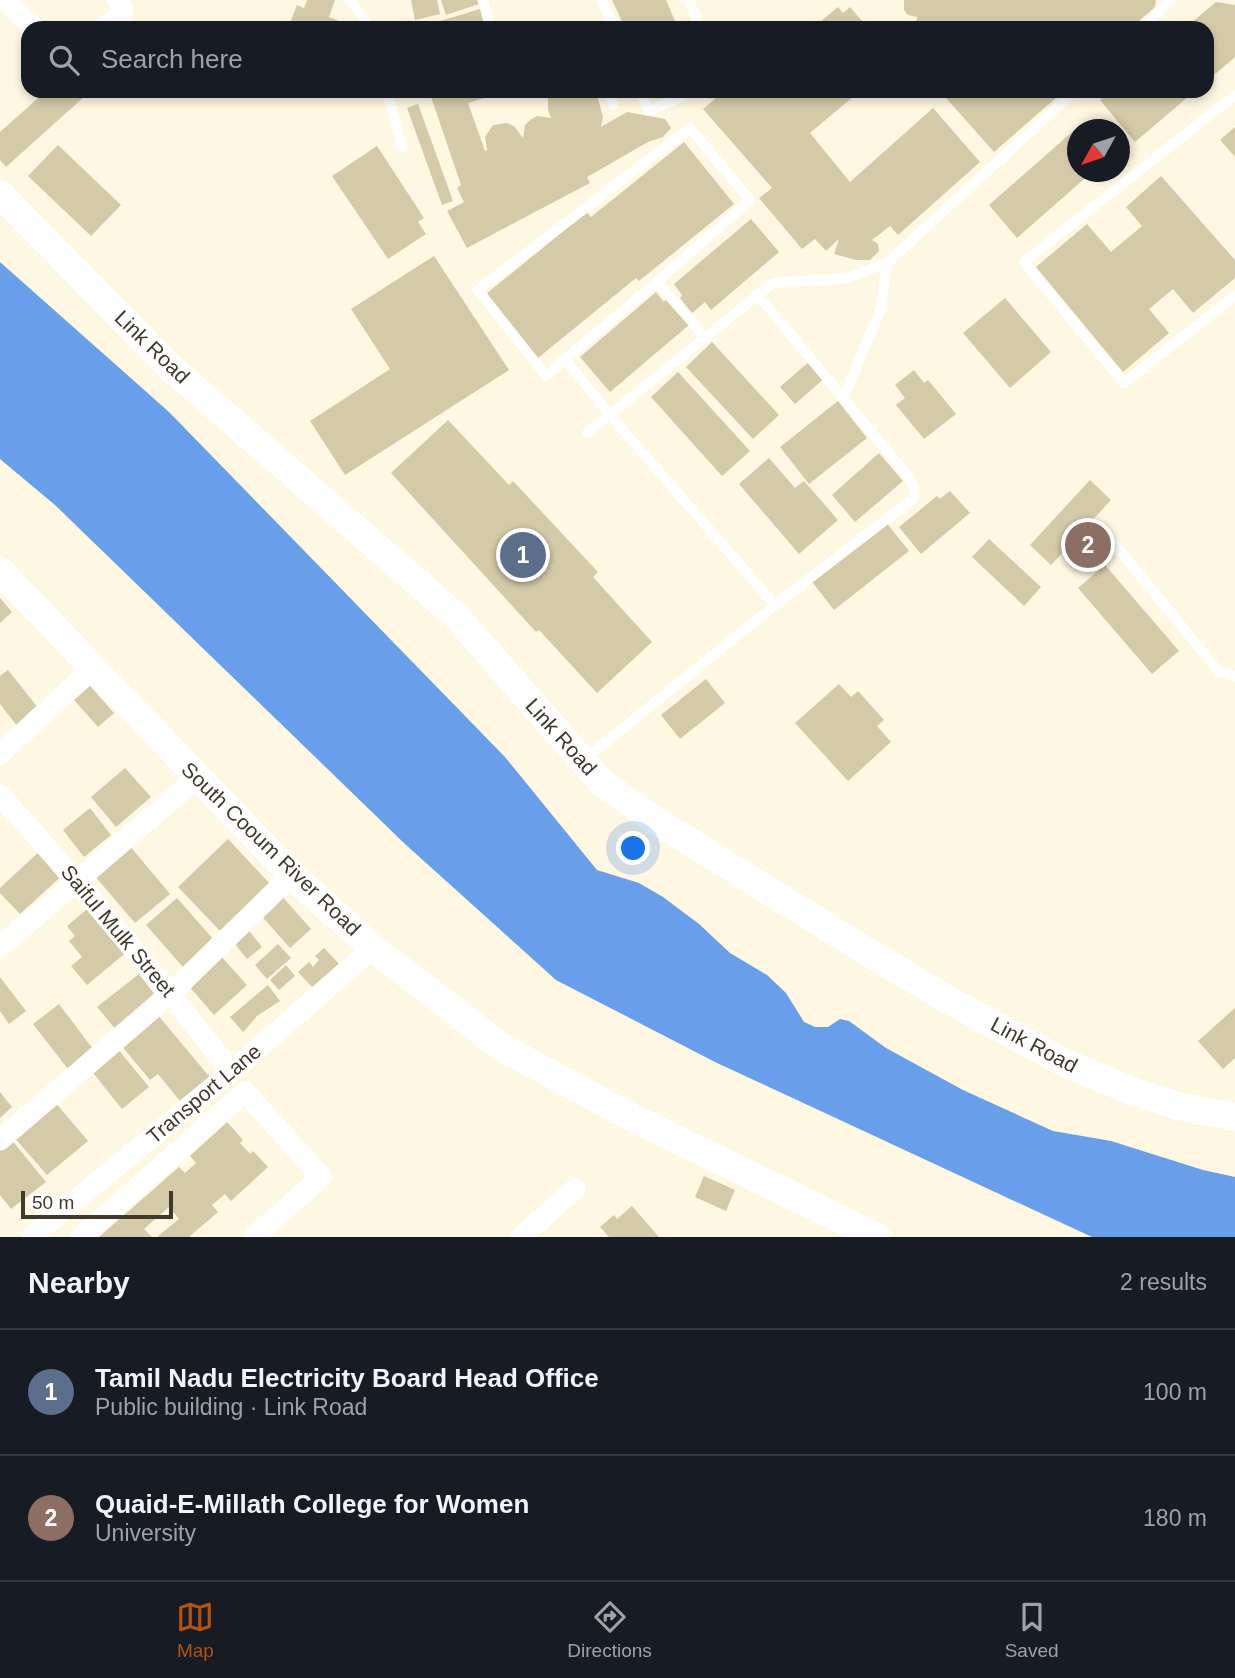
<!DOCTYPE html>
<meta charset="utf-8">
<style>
:root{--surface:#171b24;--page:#20242c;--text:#f1f3f6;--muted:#9ea1a6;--line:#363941;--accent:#b45309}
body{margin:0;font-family:Helvetica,sans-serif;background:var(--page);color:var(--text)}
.compass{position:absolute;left:1067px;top:119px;width:63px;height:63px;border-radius:50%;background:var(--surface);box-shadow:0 4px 10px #0003;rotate:230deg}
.scale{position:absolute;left:21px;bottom:18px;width:152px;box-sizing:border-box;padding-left:7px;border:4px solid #3f3a2c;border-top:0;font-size:19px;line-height:24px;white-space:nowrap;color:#3f3a2c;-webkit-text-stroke:5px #fff;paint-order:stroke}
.you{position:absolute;left:634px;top:849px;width:24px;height:24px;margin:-18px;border:5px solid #fff;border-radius:50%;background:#1a73e8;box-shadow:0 0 0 10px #1a73e833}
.badge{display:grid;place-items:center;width:46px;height:46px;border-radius:50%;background:var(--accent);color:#fff;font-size:23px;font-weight:700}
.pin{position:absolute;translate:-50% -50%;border:4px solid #fff;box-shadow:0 2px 7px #0006}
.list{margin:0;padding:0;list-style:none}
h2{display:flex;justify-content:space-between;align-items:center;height:91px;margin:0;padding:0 28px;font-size:30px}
h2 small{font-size:23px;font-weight:400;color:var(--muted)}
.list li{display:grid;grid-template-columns:46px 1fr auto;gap:21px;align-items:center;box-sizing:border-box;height:126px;padding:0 28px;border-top:2px solid var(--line)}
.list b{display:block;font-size:26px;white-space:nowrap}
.list p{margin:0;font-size:23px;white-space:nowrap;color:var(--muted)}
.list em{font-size:23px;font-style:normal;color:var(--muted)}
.icon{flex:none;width:38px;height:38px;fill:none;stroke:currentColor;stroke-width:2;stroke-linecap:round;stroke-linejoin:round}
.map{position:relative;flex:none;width:1235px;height:1237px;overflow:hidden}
.search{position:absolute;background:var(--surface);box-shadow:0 4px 10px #0003;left:21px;right:21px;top:21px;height:77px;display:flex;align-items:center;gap:18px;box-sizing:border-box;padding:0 24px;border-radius:21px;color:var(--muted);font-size:26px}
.sheet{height:343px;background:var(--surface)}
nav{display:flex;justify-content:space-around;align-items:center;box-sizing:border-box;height:98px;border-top:2px solid var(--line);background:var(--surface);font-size:19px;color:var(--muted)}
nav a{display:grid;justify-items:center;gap:4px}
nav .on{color:var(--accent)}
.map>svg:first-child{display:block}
.water{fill:#689eea}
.building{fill:#d5caa8}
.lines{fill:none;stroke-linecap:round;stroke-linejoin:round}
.service{stroke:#fff;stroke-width:10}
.minor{stroke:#fff;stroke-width:21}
.tertiary{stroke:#fff;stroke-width:28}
.labels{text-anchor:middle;stroke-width:6;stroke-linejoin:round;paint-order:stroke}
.street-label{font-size:21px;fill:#3f3a2c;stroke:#fff}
</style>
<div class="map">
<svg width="1235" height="1237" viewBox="0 0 1235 1237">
<rect width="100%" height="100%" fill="#fef7e2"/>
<polygon class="water" points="0,262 169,412 505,757 597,870 639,883 663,897 699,924 730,953 767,975 786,993 804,1022 815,1027 828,1027 840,1019 849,1021 886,1048 963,1090 1053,1131 1111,1141 1203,1170 1235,1177 1235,1237 1092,1237 715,1062 556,980 405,844 55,505 0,459"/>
<g class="building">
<polygon points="307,0 335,0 329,17 349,25 349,28 288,28 297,5 304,8"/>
<polygon points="411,0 437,0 440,14 415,20"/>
<polygon points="441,0 477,0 479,4 446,15"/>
<polygon points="612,0 666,0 678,28 625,28"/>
<polygon points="904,0 1156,0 1155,7 1131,28 918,28 918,23 916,23 917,17 908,15 904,10"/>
<polygon points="1216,2 1235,5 1235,57 1207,81 1207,28 1185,28"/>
<polygon points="838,7 843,13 850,7 868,28 813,28"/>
<polygon points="483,8 487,28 420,28 420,27"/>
<polygon points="46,91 81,91 85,96 6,167 0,160 0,132"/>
<polygon points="429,91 496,91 497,94 468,103 485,151 487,150 485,137 493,125 507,123 514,126 523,138 525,125 530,120 537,116 551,118 548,110 548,99 557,91 596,91 603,117 601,127 627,112 665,119 671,128 663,137 648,142 587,177 590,183 467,248 447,211 464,202 457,188 461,185"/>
<polygon points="724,91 860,91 810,133 850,182 933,108 980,162 898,235 890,226 872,240 878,244 879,251 870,260 856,260 834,254 839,239 826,251 815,239 802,249 759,198 772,188 703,109"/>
<polygon points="954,91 1064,91 994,152 946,98"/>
<polygon points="1111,91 1195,91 1135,142 1100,100"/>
<polygon points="418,104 453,201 442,205 407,108"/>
<polygon points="1080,125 1083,130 1077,130 1077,172 1092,172 1017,238 989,205"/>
<polygon points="1235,127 1235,157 1220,140"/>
<polygon points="684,142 734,204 639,281 636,278 538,358 486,294 587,212 591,217"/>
<polygon points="58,145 121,205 91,236 28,176"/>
<polygon points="377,146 424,218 418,222 426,234 388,259 332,176"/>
<polygon points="1161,176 1235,260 1235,278 1193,313 1173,289 1149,309 1169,333 1123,372 1036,267 1087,224 1111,252 1142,226 1126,207"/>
<polygon points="751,219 779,252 711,310 705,302 692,313 680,298 682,295 674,284"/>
<polygon points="434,256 509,370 345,475 310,421 390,369 351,309"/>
<polygon points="656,292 664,302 667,299 689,325 610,392 580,357"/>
<polygon points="1005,298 1051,352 1010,388 963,333"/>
<polygon points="712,342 779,415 753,439 686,367"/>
<polygon points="811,360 826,377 795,404 780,387"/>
<polygon points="914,370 924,383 928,380 956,414 924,439 896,405 905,398 895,385"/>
<polygon points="678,372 750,451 722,476 651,397"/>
<polygon points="838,401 867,438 809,484 780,447"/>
<polygon points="448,420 509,485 513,481 598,572 593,577 652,642 597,693 539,630 536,632 391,473"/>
<polygon points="879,453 903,481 855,522 832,495"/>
<polygon points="769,458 795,488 804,481 838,520 799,554 739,484"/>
<polygon points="1090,480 1111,500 1051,565 1030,545"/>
<polygon points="950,491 970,513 921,554 899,527 937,496 940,499"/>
<polygon points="885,521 909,551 834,610 810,579"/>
<polygon points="989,539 1041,587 1024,606 972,557"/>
<polygon points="1105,565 1179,651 1152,674 1078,588"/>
<polygon points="0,598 12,612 0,623"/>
<polygon points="8,670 39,709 17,726 0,704 0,676"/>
<polygon points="706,679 725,703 680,739 661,715"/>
<polygon points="839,684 851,697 858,691 884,720 877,726 891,742 848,781 795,723"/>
<polygon points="90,686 114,713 98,727 74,700"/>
<polygon points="125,768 151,797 116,827 91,797"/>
<polygon points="90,808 111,835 84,857 63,830"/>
<polygon points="228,839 272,886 222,933 178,887"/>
<polygon points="129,845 170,894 135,923 94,875"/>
<polygon points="43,848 66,872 20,914 0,893 0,888"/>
<polygon points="280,894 311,929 290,948 259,913"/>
<polygon points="177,898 214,940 183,967 146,925"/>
<polygon points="92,905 129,950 87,985 71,966 82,957 69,941 75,936 67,926"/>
<polygon points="246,927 262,947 247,959 231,939"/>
<polygon points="278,944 291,958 267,979 255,965"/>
<polygon points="324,948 341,966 315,990 298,972 309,962 313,967 319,960 315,956"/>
<polygon points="220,955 247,985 214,1015 187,984"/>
<polygon points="286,965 295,976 279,990 270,980"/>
<polygon points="139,974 158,999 117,1031 97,1007"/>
<polygon points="0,977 26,1011 9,1024 0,1011"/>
<polygon points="268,985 280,1001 257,1016 243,1032 230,1017"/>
<polygon points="59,1004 93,1049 68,1069 33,1024"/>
<polygon points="1235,1008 1235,1058 1223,1069 1198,1041"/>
<polygon points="157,1014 213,1081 184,1106 158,1074 150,1080 120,1044"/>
<polygon points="117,1048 149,1087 122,1109 90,1069"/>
<polygon points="0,1092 12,1107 0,1118"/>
<polygon points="54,1101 88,1141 47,1175 13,1136"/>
<polygon points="227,1122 243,1140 240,1143 250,1154 253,1151 268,1167 231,1201 225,1194 212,1205 218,1212 189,1237 157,1237 179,1219 169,1207 144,1229 152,1237 99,1237 179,1167 185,1173 196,1163 190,1156"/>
<polygon points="11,1139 46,1182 11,1209 0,1195 0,1148"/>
<polygon points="704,1176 735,1190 726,1211 695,1197"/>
<polygon points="632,1206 659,1237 609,1237 600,1227 614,1215 617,1219"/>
</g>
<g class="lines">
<g class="service">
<polyline points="350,0 371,28"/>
<polyline points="483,0 490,28"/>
<polyline points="602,0 614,28"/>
<polyline points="689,0 700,28"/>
<polyline points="1144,28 1170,0"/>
<polyline points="387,91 402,147"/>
<polyline points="608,91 613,105"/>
<polyline points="640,91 649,111 694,91"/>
<polyline points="1235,95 1024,262 1124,383 1235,296"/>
<polyline points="757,294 908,476 914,487 914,498 775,605"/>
<polyline points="565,359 546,376 478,290 690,128 750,200 657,282 705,337"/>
<polyline points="843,398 881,309 887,263"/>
<polyline points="587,433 773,283 846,278 887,263 1075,91"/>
<polyline points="1113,542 1219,672 1235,676"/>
<polyline points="584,760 775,605 609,414 565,359 657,282"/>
</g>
<g class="minor">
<polyline points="5,0 34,28"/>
<polyline points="103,28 122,15 123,9 118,0"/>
<polyline points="0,754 93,668"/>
<path d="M0,795c81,90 158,181 231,277"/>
<polyline points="0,947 197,778"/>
<polyline points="0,1140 171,993 292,875"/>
<polyline points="31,1237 231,1072 373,948"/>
<polyline points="81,1237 245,1092 321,1177 254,1237"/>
<polyline points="521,1237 575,1189"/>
</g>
<g class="tertiary">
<polyline points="0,194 170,367 456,616 603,784 661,824 863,949 945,998 1065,1063 1137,1093 1178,1106 1235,1117"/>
<polyline points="0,571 292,875 373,948 503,1048 629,1116 877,1237"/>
</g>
</g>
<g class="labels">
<g class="street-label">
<text transform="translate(152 347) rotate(44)" y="7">Link Road</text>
<text transform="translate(561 737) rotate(48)" y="7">Link Road</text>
<text transform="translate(271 849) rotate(44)" y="7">South Cooum River Road</text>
<text transform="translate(118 931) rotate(50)" y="7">Saiful Mulk Street</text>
<text transform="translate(1034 1045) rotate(28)" y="7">Link Road</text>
<text transform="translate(204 1094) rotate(-40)" y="7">Transport Lane</text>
</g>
</g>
</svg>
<svg class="compass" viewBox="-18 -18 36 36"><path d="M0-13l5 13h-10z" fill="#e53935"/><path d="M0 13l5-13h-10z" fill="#9ea1a6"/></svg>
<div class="scale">50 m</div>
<div class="you"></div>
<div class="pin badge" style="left:523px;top:555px;background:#5c6f8a">1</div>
<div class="pin badge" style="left:1088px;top:545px;background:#8d6e63">2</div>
<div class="search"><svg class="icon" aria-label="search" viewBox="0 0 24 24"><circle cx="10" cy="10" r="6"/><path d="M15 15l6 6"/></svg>Search here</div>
</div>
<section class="sheet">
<h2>Nearby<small>2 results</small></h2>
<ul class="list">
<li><span class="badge" style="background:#5c6f8a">1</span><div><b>Tamil Nadu Electricity Board Head Office</b><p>Public building · Link Road</p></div><em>100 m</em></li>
<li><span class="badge" style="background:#8d6e63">2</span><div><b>Quaid-E-Millath College for Women</b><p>University</p></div><em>180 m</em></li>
</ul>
</section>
<nav>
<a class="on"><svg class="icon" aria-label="map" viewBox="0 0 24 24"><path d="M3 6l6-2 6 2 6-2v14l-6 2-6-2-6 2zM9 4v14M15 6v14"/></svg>Map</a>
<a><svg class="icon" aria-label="directions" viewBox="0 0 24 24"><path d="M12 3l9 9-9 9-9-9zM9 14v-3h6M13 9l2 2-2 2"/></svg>Directions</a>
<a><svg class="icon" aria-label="saved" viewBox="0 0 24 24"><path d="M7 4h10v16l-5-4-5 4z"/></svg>Saved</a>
</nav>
